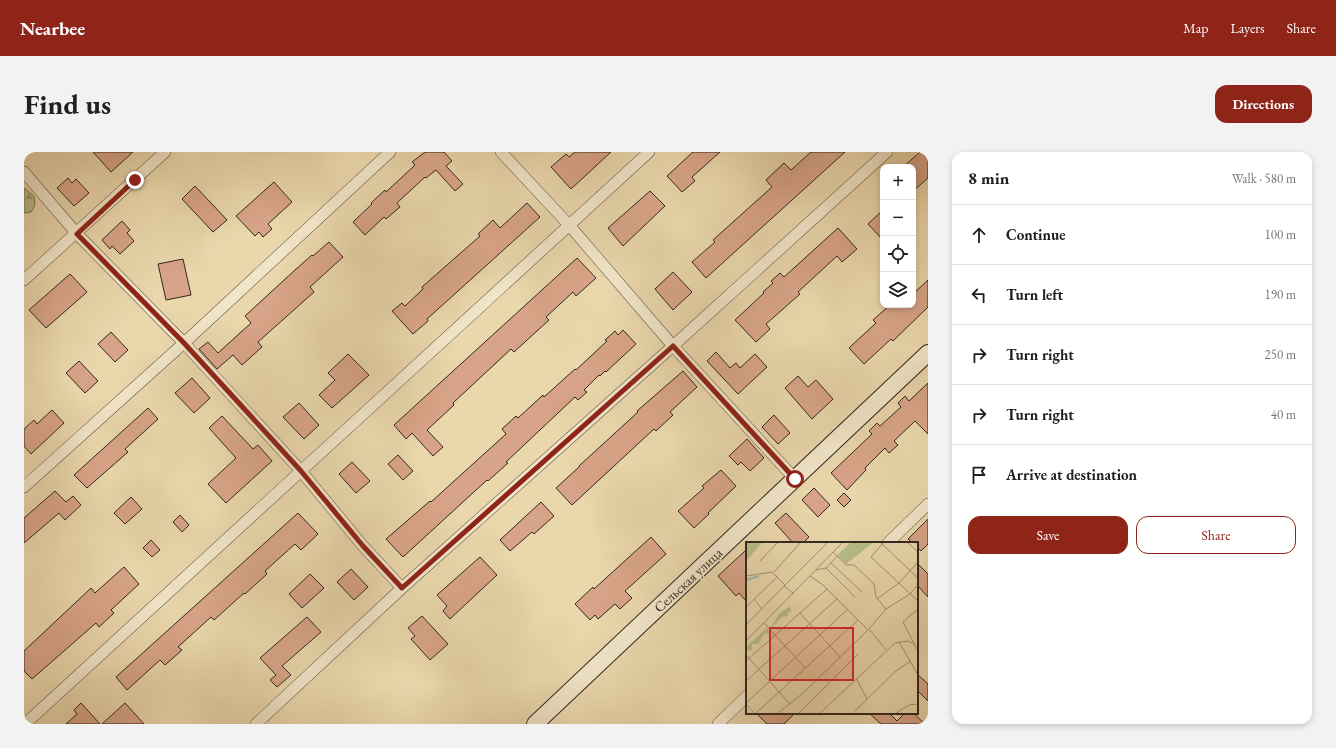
<!DOCTYPE html>
<meta charset="utf-8">
<style>
:root{--surface:#fff;--page:#f2f2f2;--text:#202124;--muted:#757577;--line:#e0e0e0;--accent:#8f2418}
body{margin:0;font-family:"EB Garamond",serif;background:var(--page);color:var(--text)}
.controls{position:absolute;right:12px;top:12px;display:grid;overflow:hidden;border-radius:8px;box-shadow:0 2px 6px #0003}
.controls button{width:36px;height:36px;display:grid;place-items:center;padding:0;border:0;border-bottom:1px solid var(--line);background:var(--surface);color:var(--text);font:20px sans-serif}
.stop{position:absolute;width:12px;height:12px;margin:-9px;border:3px solid #8f2418;border-radius:50%;background:#fff}
.stop.end{background:#8f2418;border-color:#fff;box-shadow:0 1px 4px #0008}
.list{margin:0;padding:0;list-style:none}
h2{display:flex;justify-content:space-between;align-items:center;height:52px;margin:0;padding:0 16px;font-size:17px}
h2 small{font-size:13px;font-weight:400;color:var(--muted)}
.list li{display:grid;grid-template-columns:26px 1fr auto;gap:12px;align-items:center;box-sizing:border-box;height:60px;padding:0 16px;border-top:1px solid var(--line)}
.list b{display:block;font-size:15px;white-space:nowrap}
.list em{font-size:13px;font-style:normal;color:var(--muted)}
.actions{display:flex;gap:8px;padding:12px 16px}
.actions a{flex:1;padding:9px 0;border:1px solid var(--accent);border-radius:12px;text-align:center;font-size:14px;color:var(--accent)}
.actions .main{background:var(--accent);color:#fff}
.icon{flex:none;width:22px;height:22px;fill:none;stroke:currentColor;stroke-width:2;stroke-linecap:round;stroke-linejoin:round}
.map{position:relative;flex:none;width:904px;height:572px;overflow:hidden;border-radius:12px}
header{display:flex;align-items:center;gap:24px;box-sizing:border-box;height:56px;padding:0 20px;background:var(--accent);color:#fff}
header strong{font-size:19px}
nav{display:flex;gap:22px;margin-inline-start:auto;font-size:14px}
.intro{display:flex;align-items:center;justify-content:space-between;box-sizing:border-box;height:96px;padding:0 24px}
h1{margin:0;font-size:28px}
.button{padding:10px 18px;border-radius:12px;background:var(--accent);color:#fff;font-size:14px;font-weight:700}
main{display:flex;gap:24px;padding:0 24px}
aside{flex:1;background:var(--surface);border-radius:12px;box-shadow:0 2px 6px #0003}
.map>svg:first-child{display:block}
.forest{fill:url(#forest-firs);stroke:#767354}
.building{fill:#d8a489;stroke:#332821}
.lines{fill:none;stroke-linecap:round;stroke-linejoin:round}
.street-casing{stroke:#615444;stroke-width:12}
.secondary-casing{stroke:#332821;stroke-width:18}
.street{stroke:#f1e5c9;stroke-width:11}
.secondary{stroke:#f1e5c9;stroke-width:16}
.route{stroke:#8f2418;stroke-width:5}
.labels{text-anchor:middle;stroke-width:3;stroke-linejoin:round;paint-order:stroke}
.street-label{font-size:14px;fill:#332821;stroke:#f1e5c9}
.inset-river{fill:none;stroke:#98b9ad;stroke-width:2}
.inset-road{fill:none;stroke:#a19174;stroke-width:1}
.view{fill:#d62828;fill-opacity:0.15;stroke:#d62828;stroke-width:2}
.inset-edge{fill:none;stroke:#332821;stroke-width:2}
</style>
<header>
<strong>Nearbee</strong>
<nav><a>Map</a><a>Layers</a><a>Share</a></nav>
</header>
<div class="intro"><h1>Find us</h1><a class="button">Directions</a></div>
<main>
<div class="map">
<svg width="904" height="572" viewBox="0 0 904 572">
<defs>
<pattern id="forest-firs" width="22" height="20" patternUnits="userSpaceOnUse"><rect width="22" height="20" fill="#b8be88"/><path d="M5 1l3.5 6h-7zM16 11l3.5 6h-7z" fill="#969a6f"/></pattern>
</defs>
<rect width="100%" height="100%" fill="#ead7ac"/>
<filter id="stains"><feTurbulence type="fractalNoise" baseFrequency=".005" numOctaves="4"/><feColorMatrix values="0 0 0 0 .2 0 0 0 0 .09 0 0 0 0 .02 0 0 0 .5 -.17"/></filter>
<radialGradient id="worn" r=".72"><stop offset=".6" stop-color="#630" stop-opacity="0"/><stop offset="1" stop-color="#630" stop-opacity=".3"/></radialGradient>
<polygon class="forest" points="0,36 10,44 11,53 7,60 0,61"/>
<g class="building">
<polygon points="69,0 109,0 87,20"/>
<polygon points="401,0 420,0 428,9 422,14 439,32 431,39 412,18 402,26 401,25 373,51 376,55 362,67 360,65 341,83 329,70 348,52 347,51 361,38 362,40 391,13 388,10"/>
<polygon points="551,0 587,0 547,37 527,15 542,2 545,5"/>
<polygon points="669,0 696,0 668,25 671,29 658,40 643,24"/>
<polygon points="787,0 821,0 682,126 668,110 691,90 689,88 748,35 742,28 760,11 767,18"/>
<polygon points="896,0 900,0 904,4 904,26 889,39 889,15 879,15"/>
<polygon points="44,26 48,31 52,27 65,41 50,54 33,36"/>
<polygon points="250,30 268,50 244,72 248,77 239,85 235,80 231,84 212,64"/>
<polygon points="171,34 203,68 189,80 158,47"/>
<polygon points="626,39 641,54 599,94 584,76"/>
<polygon points="503,51 516,65 403,167 404,169 389,182 368,159 378,151 381,154 399,137 398,135 456,84 454,82 469,68 476,76"/>
<polygon points="859,58 859,88 844,72"/>
<polygon points="98,69 106,78 103,81 110,89 96,102 88,94 86,97 78,88"/>
<polygon points="814,76 833,97 818,110 813,104 774,140 776,142 742,172 746,177 732,190 711,168 740,141 739,140 749,131 747,129 756,121 760,125"/>
<polygon points="305,90 319,105 286,135 290,140 234,190 238,195 218,213 209,203 193,217 175,197 184,190 194,201 227,171 221,164 271,118 288,103 289,104"/>
<polygon points="553,106 572,126 552,144 549,140 522,165 525,168 490,200 487,197 429,251 430,253 403,278 419,295 409,304 388,281 382,287 370,273"/>
<polygon points="159,107 167,143 142,148 134,112"/>
<polygon points="649,120 668,140 649,158 631,137"/>
<polygon points="46,122 63,140 22,176 5,158"/>
<polygon points="904,128 904,155 869,189 867,187 840,212 825,196 852,171 849,168 866,153 889,153 889,142"/>
<polygon points="599,178 612,192 582,220 581,219 576,224 575,223 560,238 563,240 554,248 551,245 482,310 484,311 464,329 463,328 379,405 362,387 406,349 407,350 482,282 478,277 492,264 494,266 519,243 520,245 551,217 552,218 583,189 581,188 591,179 594,183"/>
<polygon points="87,180 104,198 91,210 74,192"/>
<polygon points="692,200 706,216 712,211 716,216 731,202 743,215 714,242 683,209"/>
<polygon points="324,202 345,223 308,256 295,243 311,228 304,221"/>
<polygon points="55,209 74,229 61,241 42,221"/>
<polygon points="659,219 673,235 646,260 649,263 632,279 630,277 548,353 532,336 555,315 555,314 614,260 613,259"/>
<polygon points="774,224 784,235 792,228 809,247 788,267 761,236"/>
<polygon points="168,226 186,246 170,261 151,241"/>
<polygon points="904,231 904,282 891,269 870,289 874,293 865,301 861,296 841,316 842,318 823,338 807,321 848,282 845,279 853,271 856,274 877,255 874,251 881,244 885,249"/>
<polygon points="275,251 295,273 280,287 259,265"/>
<polygon points="124,256 134,267 101,297 104,300 63,336 50,323"/>
<polygon points="28,258 40,271 7,302 0,294 0,277 10,268 13,272"/>
<polygon points="750,263 766,281 754,292 738,275"/>
<polygon points="198,264 229,297 234,293 248,309 202,351 184,332 212,306 185,276"/>
<polygon points="723,287 740,306 726,319 717,310 714,313 705,304"/>
<polygon points="374,303 389,319 379,328 364,312"/>
<polygon points="328,310 346,329 332,341 315,322"/>
<polygon points="697,318 712,334 684,361 685,362 670,376 654,359 680,336 678,334"/>
<polygon points="790,336 806,353 794,365 778,348"/>
<polygon points="31,339 42,350 49,344 57,353 41,368 35,361 0,391 0,366"/>
<polygon points="820,341 827,348 820,355 813,348"/>
<polygon points="107,345 118,357 101,372 90,361"/>
<polygon points="517,350 530,364 510,382 508,380 486,399 476,388"/>
<polygon points="274,361 294,382 277,398 271,392 241,419 243,422 221,442 220,441 190,468 187,465 154,495 158,498 141,513 136,508 103,538 92,525"/>
<polygon points="762,361 785,385 779,391 769,391 751,371"/>
<polygon points="156,363 165,373 158,380 149,370"/>
<polygon points="904,367 904,392 897,399 893,395 893,391 889,391 884,387"/>
<polygon points="627,385 642,402 601,439 608,446 596,457 591,452 574,467 571,463 566,468 551,452 569,435 570,437"/>
<polygon points="127,388 136,398 128,405 119,396"/>
<polygon points="723,397 723,450 715,441 712,444 694,424"/>
<polygon points="456,405 473,423 426,467 419,459 423,454 413,443"/>
<polygon points="893,411 904,422 904,445 893,433"/>
<polygon points="100,415 115,432 87,458 90,461 75,475 72,471 8,527 0,519 0,499 67,436 71,441"/>
<polygon points="327,417 344,435 330,448 313,430"/>
<polygon points="286,422 300,436 278,456 265,442"/>
<polygon points="398,464 424,492 406,508 387,487 391,484 384,476"/>
<polygon points="283,465 297,480 258,514 267,523 253,535 246,528 252,523 236,506"/>
<polygon points="893,522 904,532 904,549 893,538"/>
<polygon points="57,551 76,572 42,572 53,562 50,558"/>
<polygon points="101,551 120,572 78,572"/>
<polygon points="732,561 771,561 760,572 743,572"/>
<polygon points="845,561 865,561 873,569 881,561 889,561 901,572 857,572"/>
</g>
<g class="lines">
<g class="street-casing">
<g id="street">
<polyline points="477,0 545,73 649,194 771,327"/>
<polyline points="0,20 53,82 160,191 277,319 339,394 378,436"/>
<polyline points="0,128 141,0"/>
<polyline points="0,335 160,191 366,0"/>
<polyline points="864,391 904,352"/>
<polyline points="1,572 625,0"/>
<polyline points="232,572 378,436 649,194 863,0"/>
<polyline points="694,572 723,544"/>
</g>
</g>
<g class="secondary-casing">
<polyline id="secondary" points="511,572 904,201"/>
</g>
<use href="#street" class="street"/>
<use href="#secondary" class="secondary"/>
</g>
<g class="lines">
<polyline class="route" points="111,28 53,82 160,191 277,319 339,394 378,436 649,194 771,327"/>
</g>
<g class="labels">
<g class="street-label">
<text transform="translate(664 428) rotate(-43)" y="5">Сельская улица</text>
</g>
</g>
<g transform="translate(722 390)">
<rect width="172" height="172" fill="#ead7ac"/>
<path d="M0,0h17l-17,19zM44,64l1,6 -4,1 2,3 -7,1 -12,12 9,-15zM21,86l4,5 -7,1 -6,10h-6v6l-6,1 2,-6z" fill="#b8be88"/>
<path d="M105,0h23l-28,22 -9,-9z" fill="#b8be88"/>
<path class="inset-river" d="M0,38l13,-4"/>
<path class="inset-road" d="M134,0l38,36M138,0l-13,15 47,44M161,0l11,10M91,14l9,9h8l20,19 2,13 10,12M14,19l18,-19M85,21l31,29M80,26l29,29M70,28l10,-2 5,-5 6,-7 -4,-4M28,30l27,-30M0,34l26,-4 13,13M38,44l44,-44M8,57l8,10M131,57l22,-16 19,-21M0,65l31,-30M172,67l-15,13 15,29M54,71l40,44M18,81l41,45M0,83l38,-39 10,8M0,99l97,-99M153,100l19,33M140,108l-17,-21 17,-20 24,-15 8,-9M0,113l44,49M0,119l81,-72M110,136l11,21M0,139l91,-82M0,161l101,-93M0,162l9,10M109,169l41,-40 15,-10M9,172l103,-94M31,172l26,-21 65,-63 -45,-45 -13,-9M52,172l60,-60M73,172l76,-71 13,-2 6,3M149,172l14,-9 9,-1"/>
<path class="view" d="M24,86h83v52h-83z"/>
<rect width="172" height="172" class="inset-edge"/>
</g>
<rect width="100%" height="100%" filter="url(#stains)"/>
<rect width="100%" height="100%" fill="url(#worn)"/>
</svg>
<div class="controls">
<button>+</button>
<button>−</button>
<button><svg class="icon" aria-label="locate" viewBox="0 0 24 24"><circle cx="12" cy="12" r="6"/><path d="M12 2v4M12 18v4M2 12h4M18 12h4"/></svg></button>
<button><svg class="icon" aria-label="layers" viewBox="0 0 24 24"><path d="M12 4l9 5-9 5-9-5zM3 14l9 5 9-5"/></svg></button>
</div>
<div class="stop" style="left:771px;top:327px"></div>
<div class="stop end" style="left:111px;top:28px"></div>
</div>
<aside>
<h2>8 min<small>Walk · 580 m</small></h2>
<ul class="list">
<li><svg class="icon" aria-label="ahead" viewBox="0 0 24 24"><path d="M12 20V5M6 11l6-6 6 6"/></svg><div><b>Continue</b></div><em>100 m</em></li>
<li><svg class="icon" aria-label="left" viewBox="0 0 24 24"><path d="M17 20v-9H6M10 6l-5 5 5 5"/></svg><div><b>Turn left</b></div><em>190 m</em></li>
<li><svg class="icon" aria-label="right" viewBox="0 0 24 24"><path d="M7 20v-9h11M14 6l5 5-5 5"/></svg><div><b>Turn right</b></div><em>250 m</em></li>
<li><svg class="icon" aria-label="right" viewBox="0 0 24 24"><path d="M7 20v-9h11M14 6l5 5-5 5"/></svg><div><b>Turn right</b></div><em>40 m</em></li>
<li><svg class="icon" aria-label="arrive" viewBox="0 0 24 24"><path d="M6 21V4h12l-3 4 3 4H6"/></svg><div><b>Arrive at destination</b></div></li>
</ul>
<div class="actions"><a class="main">Save</a><a>Share</a></div>
</aside>
</main>
